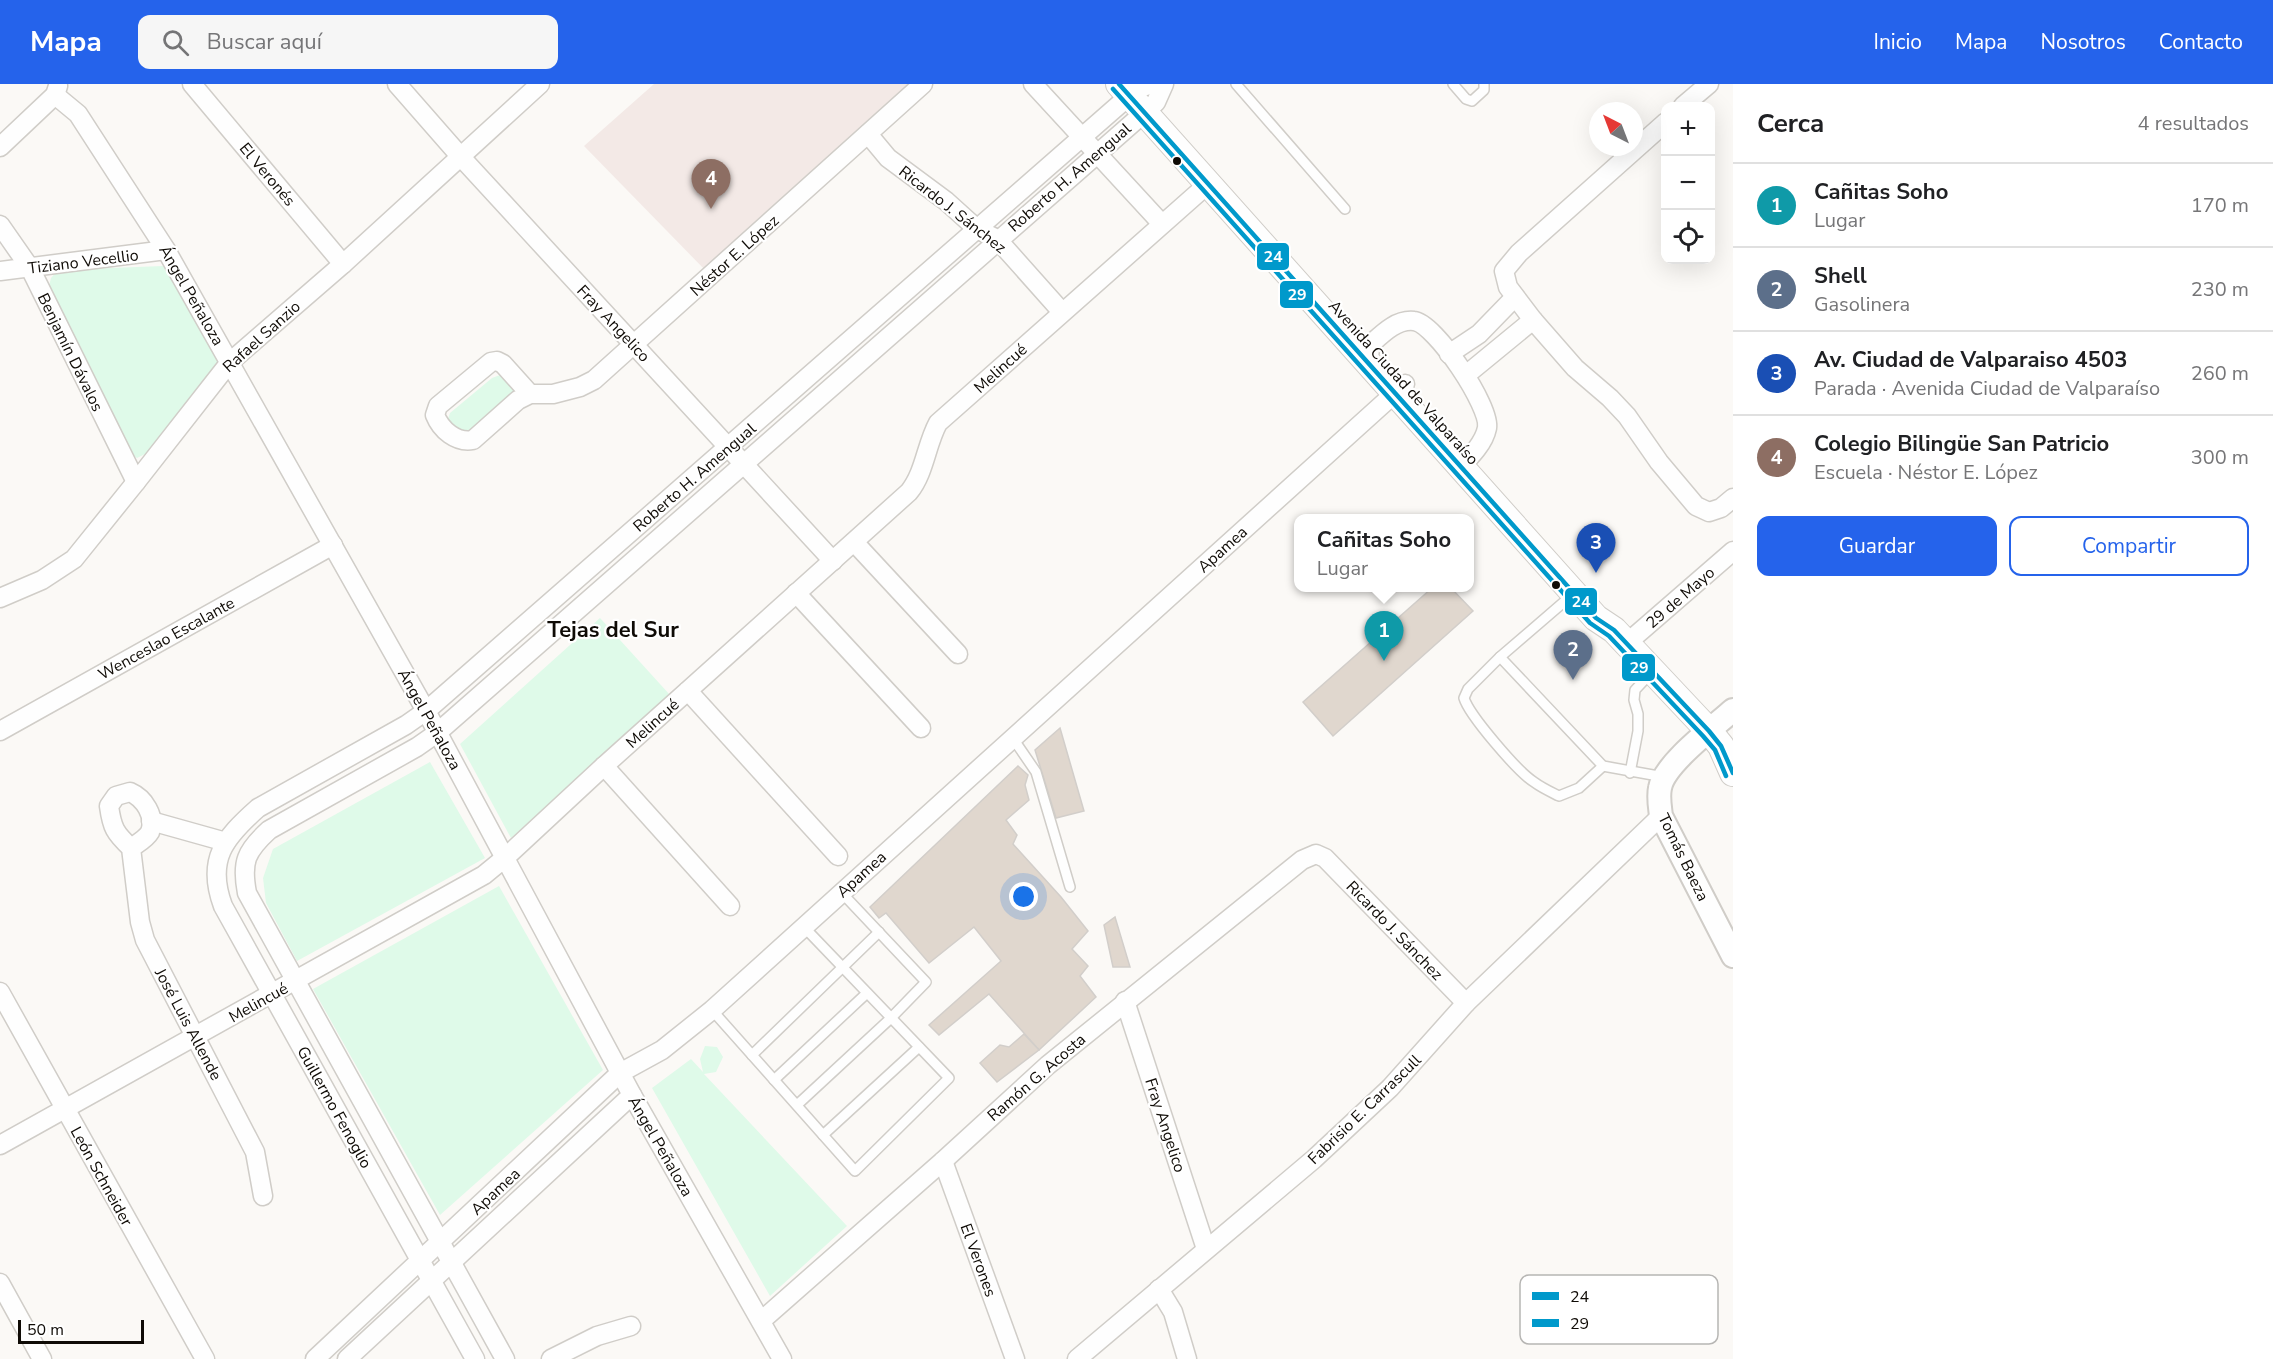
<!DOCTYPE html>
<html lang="es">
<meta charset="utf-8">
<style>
:root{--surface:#fff;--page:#f6f6f6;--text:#202124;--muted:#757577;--line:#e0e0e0;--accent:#2563eb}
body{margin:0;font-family:"Nunito Sans",sans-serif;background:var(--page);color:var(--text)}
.controls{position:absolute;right:18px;top:18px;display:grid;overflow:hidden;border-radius:12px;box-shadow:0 6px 24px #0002}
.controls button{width:54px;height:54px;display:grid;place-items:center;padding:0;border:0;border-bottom:2px solid var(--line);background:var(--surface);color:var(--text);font:30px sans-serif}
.compass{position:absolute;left:1589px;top:18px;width:54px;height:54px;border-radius:50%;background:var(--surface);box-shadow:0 6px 24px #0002;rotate:318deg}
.scale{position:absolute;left:18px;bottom:15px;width:126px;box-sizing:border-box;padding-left:6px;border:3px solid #0f0b06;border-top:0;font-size:16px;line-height:21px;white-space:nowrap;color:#0f0b06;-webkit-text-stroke:4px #fff;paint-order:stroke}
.you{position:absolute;left:1024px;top:813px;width:21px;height:21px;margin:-15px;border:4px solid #fff;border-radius:50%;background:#1a73e8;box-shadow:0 0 0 9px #1a73e833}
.badge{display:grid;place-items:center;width:39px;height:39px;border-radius:50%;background:var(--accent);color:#fff;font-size:20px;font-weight:700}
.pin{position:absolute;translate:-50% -50px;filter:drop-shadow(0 2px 3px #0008)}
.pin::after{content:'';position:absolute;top:32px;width:21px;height:18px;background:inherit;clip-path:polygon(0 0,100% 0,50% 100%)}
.popup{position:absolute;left:1294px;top:430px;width:180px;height:78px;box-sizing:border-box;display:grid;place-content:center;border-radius:12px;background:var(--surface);filter:drop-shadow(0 2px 4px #0005);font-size:20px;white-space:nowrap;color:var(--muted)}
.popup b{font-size:22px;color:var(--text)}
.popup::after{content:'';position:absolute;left:50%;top:100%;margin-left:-12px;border:12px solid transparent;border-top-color:var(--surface)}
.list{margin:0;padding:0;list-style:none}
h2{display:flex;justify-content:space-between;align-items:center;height:78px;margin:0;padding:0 24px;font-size:26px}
h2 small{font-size:20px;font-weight:400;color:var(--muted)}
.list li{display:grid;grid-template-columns:39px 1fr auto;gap:18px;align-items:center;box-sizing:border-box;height:84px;padding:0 24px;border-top:2px solid var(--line)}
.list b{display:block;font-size:22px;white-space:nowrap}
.list p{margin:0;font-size:20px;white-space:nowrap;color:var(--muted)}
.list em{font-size:20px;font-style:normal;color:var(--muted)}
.actions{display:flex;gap:12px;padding:18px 24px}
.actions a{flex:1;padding:14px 0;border:2px solid var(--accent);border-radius:12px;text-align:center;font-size:21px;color:var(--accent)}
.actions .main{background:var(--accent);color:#fff}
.icon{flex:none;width:33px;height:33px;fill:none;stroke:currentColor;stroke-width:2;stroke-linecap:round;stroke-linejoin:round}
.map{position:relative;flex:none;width:1733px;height:1275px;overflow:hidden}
header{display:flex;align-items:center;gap:36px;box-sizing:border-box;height:84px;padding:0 30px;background:var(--accent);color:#fff}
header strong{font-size:28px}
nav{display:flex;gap:33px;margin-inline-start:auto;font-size:21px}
.search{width:420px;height:54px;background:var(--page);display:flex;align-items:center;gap:15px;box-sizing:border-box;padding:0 21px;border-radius:12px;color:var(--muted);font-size:22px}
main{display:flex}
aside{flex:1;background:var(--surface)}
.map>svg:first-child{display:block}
.education{fill:#f3e9e6}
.green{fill:#dffae9}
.building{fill:#e0d7ce;stroke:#d2ceca;stroke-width:1.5}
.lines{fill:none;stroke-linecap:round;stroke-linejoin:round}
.service-casing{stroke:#d0cdc8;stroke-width:12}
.minor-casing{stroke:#d0cdc8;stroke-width:21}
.tertiary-casing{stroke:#d0cdc8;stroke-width:26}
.secondary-casing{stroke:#d0cdc8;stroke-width:28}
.service{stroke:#fefefe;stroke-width:9}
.minor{stroke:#fefefe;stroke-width:18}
.tertiary{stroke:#fefefe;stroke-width:22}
.secondary{stroke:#fefefe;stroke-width:26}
.bus-1-casing{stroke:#fff;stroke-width:9}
.bus-2-casing{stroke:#fff;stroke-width:9}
.bus-1{stroke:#0099cb;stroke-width:4.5}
.bus-2{stroke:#0099cb;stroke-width:4.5}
.bus-dot{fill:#0f0b06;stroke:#fff;stroke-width:2}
.labels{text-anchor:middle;stroke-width:4.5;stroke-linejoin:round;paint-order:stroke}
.street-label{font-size:16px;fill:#0f0b06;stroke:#fff}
.district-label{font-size:22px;font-weight:bold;fill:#0f0b06;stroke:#fff}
.key{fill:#fff;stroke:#b7b6b4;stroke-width:1.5}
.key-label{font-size:16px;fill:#0f0b06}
.line-badge{stroke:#fff;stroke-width:2}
.badge-label{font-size:16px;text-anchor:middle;font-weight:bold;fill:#fff}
</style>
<header>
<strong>Mapa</strong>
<div class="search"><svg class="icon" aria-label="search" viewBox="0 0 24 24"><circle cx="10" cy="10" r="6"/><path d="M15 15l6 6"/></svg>Buscar aquí</div>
<nav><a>Inicio</a><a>Mapa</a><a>Nosotros</a><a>Contacto</a></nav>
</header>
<main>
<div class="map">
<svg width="1733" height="1275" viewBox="0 0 1733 1275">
<rect width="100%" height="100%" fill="#fbf9f6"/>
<polygon class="education" points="654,0 913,0 707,188 584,62"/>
<g class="green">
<polygon points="163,182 172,188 219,274 218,282 147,369 137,374 127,367 49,202 51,194 58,186"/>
<polygon points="500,291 507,292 511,296 514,306 510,313 471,348 462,351 451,342 448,335 450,329 492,294"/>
<polygon points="600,534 670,611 511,754 460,660"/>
<polygon points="430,678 485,774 297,877 266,819 263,794 273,765"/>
<polygon points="499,802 603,986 440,1131 313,905"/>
<polygon points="705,962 717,963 723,973 716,988 704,990 847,1142 770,1212 652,1004 691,975 703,988 700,975"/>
</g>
<g class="building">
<polygon points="1432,504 1451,504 1473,527 1333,652 1303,618"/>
<polygon points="1060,644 1084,727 1056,734 1035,666"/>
<polygon points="1018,682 1028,691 1025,701 1029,716 1006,736 1017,751 1013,760 1061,813 1088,847 1072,865 1088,882 1080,892 1096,913 1039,966 989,910 939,951 929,941 1001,877 974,843 929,879 886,829 879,834 870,823"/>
<polygon points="1115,833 1130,883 1113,883 1104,841"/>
<polygon points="1024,950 1039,966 997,998 980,979 1000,961 1009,963"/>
</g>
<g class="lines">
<g class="service-casing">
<g id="service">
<polyline points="1236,0 1345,125"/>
<polyline points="1453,0 1466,15 1472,17 1484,6 1484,0"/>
<polyline points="1572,511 1500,573 1603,682 1664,693"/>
<path d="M1500,573l-32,32 -4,9c5,17 54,74 70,84 8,6 17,10 25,14l20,-8 24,-22"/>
<polyline points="1012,653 1036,688 1070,803"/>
<polyline points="1630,689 1638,647 1638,630 1634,616 1635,606 1651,589"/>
<polyline points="712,926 855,1087 949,994 803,842"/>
<polyline points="752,971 879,848"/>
<polyline points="774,996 867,909"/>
<polyline points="797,1021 891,934 926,898 841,808"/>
<polyline points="823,1051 919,963"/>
</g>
</g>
<g class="minor-casing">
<g id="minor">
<polyline points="192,0 343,180"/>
<polyline points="397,0 460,72 833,477"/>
<polyline points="1033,0 1162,140"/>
<polyline points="55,11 78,30 166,166 426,627 632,1011 782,1275"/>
<polyline points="1683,22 1709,0"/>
<polyline points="1666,38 1519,169 1504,187 1508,203 1533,236 1575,284 1610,314 1627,332 1659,378 1696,422 1709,428 1721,424 1733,414"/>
<polyline points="868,50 888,74 946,117 977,145 997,155 1062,228"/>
<polyline points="0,63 55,11 58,2"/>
<polyline points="0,141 30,184 136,398"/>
<polyline points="0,187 166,166"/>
<polyline points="1449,270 1479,250 1515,213"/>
<path d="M1368,277l3,-17c12,-11 26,-25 43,-23 21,2 77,86 73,107 -3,15 -16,28 -26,38"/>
<polyline points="1466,291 1533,236"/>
<path d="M530,310l-27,-30 -6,-3 -6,1 -53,44 -3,9c6,15 21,28 38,25l45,-40 12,-6h23l27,-7 14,-7 329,-296"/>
<polyline points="854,458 958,570"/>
<polyline points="796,509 921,644"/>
<polyline points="0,514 42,496 74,475 136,398 230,278 343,180 540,0"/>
<polyline points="1627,559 1733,467"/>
<polyline points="688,607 838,772"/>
<polyline points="0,647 333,461"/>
<polyline points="604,682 730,822"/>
<polyline points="151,737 226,758"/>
<path d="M131,764c7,-5 15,-9 19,-16 6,-16 -6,-34 -20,-40l-14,4 -7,10c3,22 6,27 22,42l9,74 5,18 110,212 8,44"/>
<polyline points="0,908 205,1275"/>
<polyline points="1125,917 1206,1165"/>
<path d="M0,1061l484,-270 22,-18 98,-91 305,-274c16,-20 17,-47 29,-69l270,-239"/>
<polyline points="943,1077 1015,1275"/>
<polyline points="0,1199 42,1275"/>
<polyline points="1159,1205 1173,1228 1187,1275"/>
<polyline points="761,1237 943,1077 1048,981 1302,776 1316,770 1325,774 1466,919"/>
<polyline points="315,1275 620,989 662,966 712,926 1405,300"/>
<polyline points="347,1275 632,1011"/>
<path d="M475,1275l-252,-453c-17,-46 1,-68 35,-98l148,-83 20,-14 703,-615 13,-9 11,-3"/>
<path d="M505,1275l-258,-466c-6,-31 -1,-42 22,-63l148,-83 20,-14 707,-620 12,-11 8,-18"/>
<polyline points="551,1275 597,1252 631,1242"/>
<polyline points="1077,1275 1314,1075 1390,1004 1466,919 1661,732"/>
</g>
</g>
<g class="tertiary-casing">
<path id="tertiary" d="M1733,626c-19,17 -69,54 -73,78 -2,9 0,19 1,28l72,140"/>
</g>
<g class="secondary-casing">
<polyline id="secondary" points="1119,0 1596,534 1614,546 1709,647 1721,662 1733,689"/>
</g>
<use href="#service" class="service"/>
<use href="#minor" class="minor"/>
<use href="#tertiary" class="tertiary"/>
<use href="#secondary" class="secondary"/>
<g class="bus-1-casing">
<polyline id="bus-1" points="1119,0 1596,534 1614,546 1709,647 1721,662 1733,689"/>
</g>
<g class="bus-2-casing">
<polyline id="bus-2" points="1113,5 1590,539 1609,552 1703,652 1715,666 1726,692"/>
</g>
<use href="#bus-1" class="bus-1"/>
<use href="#bus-2" class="bus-2"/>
</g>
<g class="bus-dot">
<circle cx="1177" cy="77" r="5"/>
<circle cx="1556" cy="501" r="5"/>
</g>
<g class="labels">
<g class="street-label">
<text transform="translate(268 90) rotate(50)" y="6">El Veronés</text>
<text transform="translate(1069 93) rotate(-41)" y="6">Roberto H. Amengual</text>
<text transform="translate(953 125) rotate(38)" y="6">Ricardo J. Sánchez</text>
<text transform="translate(734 171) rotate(-42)" y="6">Néstor E. López</text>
<text transform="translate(83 177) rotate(-7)" y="6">Tiziano Vecellio</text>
<text transform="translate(192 211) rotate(60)" y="6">Ángel Peñaloza</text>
<text transform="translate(614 239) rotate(47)" y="6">Fray Angelico</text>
<text transform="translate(261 252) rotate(-42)" y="6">Rafael Sanzio</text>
<text transform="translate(71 268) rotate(64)" y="6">Benjamín Dávalos</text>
<text transform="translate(1000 284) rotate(-42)" y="6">Melincué</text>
<text transform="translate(1404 298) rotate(48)" y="6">Avenida Ciudad de Valparaíso</text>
<text transform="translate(694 393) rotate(-41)" y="6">Roberto H. Amengual</text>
<text transform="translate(1222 465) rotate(-42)" y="6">Apamea</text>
<text transform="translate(1680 513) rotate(-41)" y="6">29 de Mayo</text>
<text transform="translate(166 554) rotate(-29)" y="6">Wenceslao Escalante</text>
<text transform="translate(430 635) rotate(61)" y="6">Ángel Peñaloza</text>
<text transform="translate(652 639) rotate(-42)" y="6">Melincué</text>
<text transform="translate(1684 773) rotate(64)" y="6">Tomás Baeza</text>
<text transform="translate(861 790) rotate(-42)" y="6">Apamea</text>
<text transform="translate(1395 846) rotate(46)" y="6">Ricardo J. Sánchez</text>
<text transform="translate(258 918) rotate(-29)" y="6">Melincué</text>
<text transform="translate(189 940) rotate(62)" y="6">José Luis Allende</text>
<text transform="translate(1036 993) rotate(-41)" y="6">Ramón G. Acosta</text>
<text transform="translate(335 1023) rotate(61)" y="6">Guillermo Fenoglio</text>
<text transform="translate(1364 1025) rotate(-44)" y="6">Fabrisio E. Carrascull</text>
<text transform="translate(1166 1041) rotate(72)" y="6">Fray Angelico</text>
<text transform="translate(661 1062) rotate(60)" y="6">Ángel Peñaloza</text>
<text transform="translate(102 1092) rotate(61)" y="6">León Schneider</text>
<text transform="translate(495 1107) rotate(-43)" y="6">Apamea</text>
<text transform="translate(979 1176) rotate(70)" y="6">El Verones</text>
</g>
<g class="district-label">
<text x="613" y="553">Tejas del Sur</text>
</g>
</g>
<rect x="1520" y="1191" width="198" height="69" rx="9" class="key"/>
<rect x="1532" y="1208" width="27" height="8" fill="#0099cb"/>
<rect x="1532" y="1235" width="27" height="8" fill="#0099cb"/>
<g class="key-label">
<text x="1570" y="1218">24</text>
<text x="1570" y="1245">29</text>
</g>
<g class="line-badge">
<rect x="1256" y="158" width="34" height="29" rx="6" fill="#0099cb"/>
<rect x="1279" y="196" width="35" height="29" rx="6" fill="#0099cb"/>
<rect x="1564" y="503" width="34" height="29" rx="6" fill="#0099cb"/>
<rect x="1621" y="569" width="35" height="29" rx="6" fill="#0099cb"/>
</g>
<g class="badge-label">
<text x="1273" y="178">24</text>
<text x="1297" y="216">29</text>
<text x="1581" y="523">24</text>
<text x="1639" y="589">29</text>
</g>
</svg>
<div class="controls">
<button>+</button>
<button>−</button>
<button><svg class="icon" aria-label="locate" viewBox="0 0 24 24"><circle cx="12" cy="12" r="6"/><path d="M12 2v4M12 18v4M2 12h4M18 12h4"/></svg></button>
</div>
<svg class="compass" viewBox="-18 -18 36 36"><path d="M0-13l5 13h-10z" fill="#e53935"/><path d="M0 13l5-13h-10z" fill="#757577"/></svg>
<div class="scale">50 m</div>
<div class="you"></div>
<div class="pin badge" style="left:1384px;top:577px;background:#0f9aa8">1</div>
<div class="popup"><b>Cañitas Soho</b>Lugar</div>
<div class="pin badge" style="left:1573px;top:596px;background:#5c6f8a">2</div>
<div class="pin badge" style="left:1596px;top:489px;background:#1a4fb4">3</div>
<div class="pin badge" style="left:711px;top:125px;background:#8d6e63">4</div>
</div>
<aside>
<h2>Cerca<small>4 resultados</small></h2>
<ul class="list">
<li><span class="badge" style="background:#0f9aa8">1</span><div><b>Cañitas Soho</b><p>Lugar</p></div><em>170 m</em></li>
<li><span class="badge" style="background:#5c6f8a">2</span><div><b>Shell</b><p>Gasolinera</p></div><em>230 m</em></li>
<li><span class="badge" style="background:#1a4fb4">3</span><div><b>Av. Ciudad de Valparaiso 4503</b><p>Parada · Avenida Ciudad de Valparaíso</p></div><em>260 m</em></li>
<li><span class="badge" style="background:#8d6e63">4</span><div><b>Colegio Bilingüe San Patricio</b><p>Escuela · Néstor E. López</p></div><em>300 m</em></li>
</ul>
<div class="actions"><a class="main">Guardar</a><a>Compartir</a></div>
</aside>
</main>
